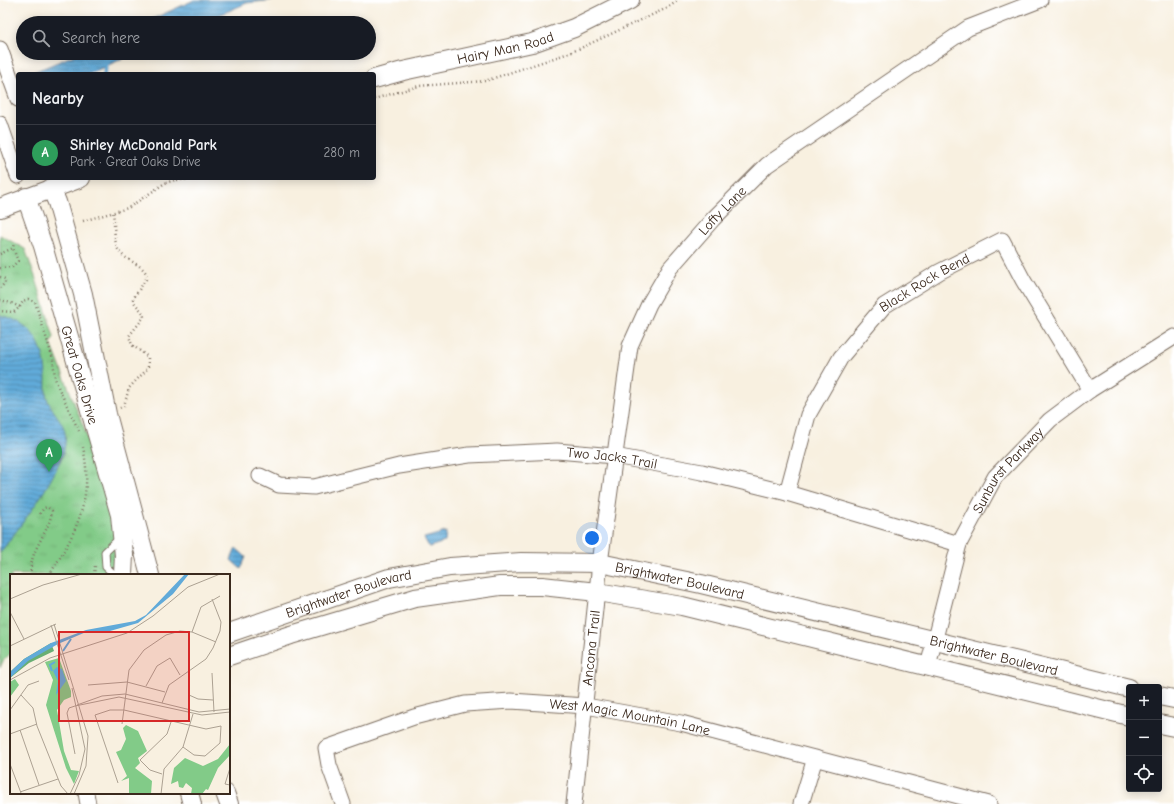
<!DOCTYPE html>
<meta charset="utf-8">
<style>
:root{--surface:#171b24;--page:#20242c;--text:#f1f3f6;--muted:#9ea1a6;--line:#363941;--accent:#0b8043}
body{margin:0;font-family:"Comic Neue",sans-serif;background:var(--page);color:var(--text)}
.controls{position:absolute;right:12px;bottom:12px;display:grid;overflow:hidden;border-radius:4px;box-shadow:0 2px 10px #0003}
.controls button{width:36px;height:36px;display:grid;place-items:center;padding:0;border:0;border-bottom:1px solid var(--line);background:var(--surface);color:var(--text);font:20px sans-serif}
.you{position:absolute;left:592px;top:538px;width:14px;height:14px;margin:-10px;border:3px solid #fff;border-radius:50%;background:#1a73e8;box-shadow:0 0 0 6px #1a73e833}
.badge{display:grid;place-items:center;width:26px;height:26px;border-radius:50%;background:var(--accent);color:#fff;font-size:13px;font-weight:700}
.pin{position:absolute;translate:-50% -33px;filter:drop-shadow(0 1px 2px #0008)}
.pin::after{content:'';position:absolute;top:21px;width:14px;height:12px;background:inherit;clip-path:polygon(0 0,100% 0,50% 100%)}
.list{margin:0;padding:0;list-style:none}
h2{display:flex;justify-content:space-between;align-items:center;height:52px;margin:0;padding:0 16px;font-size:17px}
h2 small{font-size:13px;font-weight:400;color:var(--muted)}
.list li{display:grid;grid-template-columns:26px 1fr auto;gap:12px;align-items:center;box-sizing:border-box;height:56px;padding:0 16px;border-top:1px solid var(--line)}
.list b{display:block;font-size:15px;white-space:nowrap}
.list p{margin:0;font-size:13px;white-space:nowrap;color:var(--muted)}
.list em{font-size:13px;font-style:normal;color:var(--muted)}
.icon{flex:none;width:22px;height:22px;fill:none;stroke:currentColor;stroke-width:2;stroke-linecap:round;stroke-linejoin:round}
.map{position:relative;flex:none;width:1174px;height:804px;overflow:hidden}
.search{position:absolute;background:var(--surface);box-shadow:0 2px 10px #0003;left:16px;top:16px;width:360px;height:44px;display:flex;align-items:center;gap:10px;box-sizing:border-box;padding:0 14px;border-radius:22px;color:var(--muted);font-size:15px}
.panel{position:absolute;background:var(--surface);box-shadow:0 2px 10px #0003;left:16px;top:72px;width:360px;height:108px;border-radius:4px}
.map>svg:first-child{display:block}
.park{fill:url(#park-tufts);stroke:#5e7a53}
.water{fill:url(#water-rules);stroke:#4e6a7c}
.pier{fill:#f8f0e0}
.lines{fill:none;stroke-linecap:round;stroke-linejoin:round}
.stream{stroke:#61aad9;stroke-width:4}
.service-casing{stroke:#7d6f62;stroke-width:9}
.minor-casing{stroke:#7d6f62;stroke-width:17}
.tertiary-casing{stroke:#7d6f62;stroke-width:20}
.path{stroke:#7d6f62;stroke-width:2.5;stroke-dasharray:1 3;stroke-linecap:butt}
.service{stroke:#fff;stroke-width:7}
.minor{stroke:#fff;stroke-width:15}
.tertiary{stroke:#fff;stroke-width:18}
.labels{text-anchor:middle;stroke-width:3;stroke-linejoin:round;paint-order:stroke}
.street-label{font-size:14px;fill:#3b2a1e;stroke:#fff}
.inset-river{fill:none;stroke:#61aad9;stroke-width:2}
.inset-road{fill:none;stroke:#aca192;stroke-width:1}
.view{fill:#d62828;fill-opacity:0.15;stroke:#d62828;stroke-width:2}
.inset-edge{fill:none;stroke:#3b2a1e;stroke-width:2}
</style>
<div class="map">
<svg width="1174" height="804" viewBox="0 0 1174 804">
<defs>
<pattern id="park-tufts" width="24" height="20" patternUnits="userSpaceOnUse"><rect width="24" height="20" fill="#82cb88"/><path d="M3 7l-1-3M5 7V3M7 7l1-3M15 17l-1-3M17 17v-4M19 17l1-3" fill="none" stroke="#71ae75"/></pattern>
<pattern id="water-rules" width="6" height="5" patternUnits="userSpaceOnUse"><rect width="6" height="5" fill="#61aad9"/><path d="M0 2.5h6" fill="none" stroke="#518baf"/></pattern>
</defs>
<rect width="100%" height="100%" fill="#fff"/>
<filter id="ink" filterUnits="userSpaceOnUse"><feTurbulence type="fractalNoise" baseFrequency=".025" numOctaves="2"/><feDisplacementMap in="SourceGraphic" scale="8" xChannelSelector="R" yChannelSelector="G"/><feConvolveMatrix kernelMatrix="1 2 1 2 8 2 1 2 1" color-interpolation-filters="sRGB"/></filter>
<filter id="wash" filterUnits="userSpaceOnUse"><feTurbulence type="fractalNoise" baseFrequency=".012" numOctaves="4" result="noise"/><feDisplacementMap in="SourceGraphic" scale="16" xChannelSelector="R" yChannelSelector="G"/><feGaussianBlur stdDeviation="0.9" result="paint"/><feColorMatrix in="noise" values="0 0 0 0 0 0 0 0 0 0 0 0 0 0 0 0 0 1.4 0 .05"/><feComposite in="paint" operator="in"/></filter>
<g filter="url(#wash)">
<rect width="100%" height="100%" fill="#f8f0e0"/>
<polygon class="park" points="0,235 25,249 36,279 54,337 51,343 84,428 113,515 116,537 113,575 11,575 11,653 3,661 0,668"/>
<g class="water">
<polygon points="194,0 275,0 247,3 201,23 144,23"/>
<polygon points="79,53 135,53 89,74 29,74"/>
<path d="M0,315c31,7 44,28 46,59 0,8 -1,19 2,27 9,19 22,24 16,49 -1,7 -6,14 -8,20 -15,30 -36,56 -56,83z"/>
<polygon points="446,532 445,542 429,547 424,538"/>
<polygon points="236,548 246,557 241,569 231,560"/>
</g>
<polygon class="pier" points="18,77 18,109 0,111 0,82"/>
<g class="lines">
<polyline class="stream" points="104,74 108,61"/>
</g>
</g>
<g filter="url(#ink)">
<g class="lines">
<g class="service-casing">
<polyline id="service" points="115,575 106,567 105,552 121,537"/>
</g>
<g class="minor-casing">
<g id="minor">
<polyline points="0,49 18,99"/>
<polyline points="0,124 18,176"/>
<path id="s1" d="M260,476l19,9 35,2 85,-21 70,-11 88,-4 57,5 88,16 85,21 172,51"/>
<path id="s2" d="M787,493l21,-78 33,-58 43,-51 55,-34 63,-32 21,40 67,110"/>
<path id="s3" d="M928,666l31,-122 36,-67 55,-57 40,-30 84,-53"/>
<polyline points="86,793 88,804"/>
<path id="s4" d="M343,804l-14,-39 -3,-17 88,-31 51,-13 46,-3 75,5 95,17 308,81"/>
<path id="s5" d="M574,804l26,-241 30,-217 19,-42 21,-36 43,-49 54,-54 201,-137 72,-28"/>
<polyline points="801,804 815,758"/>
</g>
</g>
<g class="tertiary-casing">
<g id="tertiary">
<path id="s6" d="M374,79l29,-8 129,-28 42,-15 56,-28"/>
<polyline points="51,188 57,202 83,294 107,414 150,575"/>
<path id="s7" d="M26,197l17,49 77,269 4,40 -1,20"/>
<polyline points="0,208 81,178"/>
<path id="s8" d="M229,633l160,-55 61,-11 71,-5 79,1 101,21 428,104"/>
<polyline points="229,656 291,635 415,598 500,586 542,586 597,592 682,606 1129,716"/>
<polyline points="1159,696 1174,699"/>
<polyline points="1159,724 1174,727"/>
<polyline points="189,793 192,804"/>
<polyline points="225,793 229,804"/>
</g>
</g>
<g class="path">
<polyline points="374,99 419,86 485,81 572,52 667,8 679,0"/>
<path d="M113,213c2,11 0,29 6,38 6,10 25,13 28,25l-1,3 -13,20c2,8 10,10 11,18l-15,19 3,9 16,12v11l-19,20 -5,18 -4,2"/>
<polyline points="83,221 128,208 165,183 175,180 213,178"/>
<polyline points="0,254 13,248 14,243"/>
<polyline points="0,268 12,267 18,261 13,248"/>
<polyline points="0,277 5,279 5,283 0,288"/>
<polyline points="0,300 11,303 20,307 14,312 0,311"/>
<polyline points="20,307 23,301 28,299 35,302 53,359 55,378 59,389 79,431"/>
<path d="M31,575c-3,-24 18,-41 21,-64l-5,-4 -3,1 -6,8"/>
<path d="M49,575c27,-41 45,-77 34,-128"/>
<polyline points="94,575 95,566"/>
</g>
<use href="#service" class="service"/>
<use href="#minor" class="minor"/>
<use href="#tertiary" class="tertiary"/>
</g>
</g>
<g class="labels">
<g class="street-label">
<text dy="5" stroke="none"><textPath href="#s6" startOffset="135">Hairy Man Road</textPath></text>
<text dy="5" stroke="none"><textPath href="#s5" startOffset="627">Lofty Lane</textPath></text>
<text dy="5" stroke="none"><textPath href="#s2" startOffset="261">Black Rock Bend</textPath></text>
<text dy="5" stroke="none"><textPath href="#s7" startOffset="186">Great Oaks Drive</textPath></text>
<text dy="5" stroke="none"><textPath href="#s1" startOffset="358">Two Jacks Trail</textPath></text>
<text dy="5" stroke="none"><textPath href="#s3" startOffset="215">Sunburst Parkway</textPath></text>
<text dy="5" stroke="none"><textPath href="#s8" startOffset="463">Brightwater Boulevard</textPath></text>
<text dy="5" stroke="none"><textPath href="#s8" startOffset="126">Brightwater Boulevard</textPath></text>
<text dy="5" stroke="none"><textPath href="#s5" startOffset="157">Ancona Trail</textPath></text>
<text dy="5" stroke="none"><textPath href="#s8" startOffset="786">Brightwater Boulevard</textPath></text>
<text dy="5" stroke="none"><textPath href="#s4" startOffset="371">West Magic Mountain Lane</textPath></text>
</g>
</g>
<g transform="translate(10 574)">
<rect width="220" height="220" fill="#f8f0e0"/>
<path d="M41,69l3,8 -25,12 -19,15v-6l14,-13z" fill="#69af74"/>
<path d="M49,84l12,33v6l-7,3 -7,10 7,41 7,19 8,1 -5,13 -8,-16 -20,-63 7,-25 -8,-18zM5,105l4,6 -9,12v-15zM116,151l12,6 9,20 -9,7 2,5 -5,5 17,13 -1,13h-22v-16l-8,3 6,-5 -11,-24 5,-2 5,-11 -3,-11zM220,170v11l-12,13 -10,22 -2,-1 -4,5h-11l1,-6 -6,-5 -3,5 -4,-1 -1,-6 -7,3 3,-16 11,-10 18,8 15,-7z" fill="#82cb88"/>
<path d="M175,0h4l-16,20 -35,29 -28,8 -24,1 -28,12 -30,17 -17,16 -1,-5 14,-13 27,-16 35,-13 49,-9 11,-6zM47,93l5,2 4,12 -10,14 2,-14 -5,-10z" fill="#61aad9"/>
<path class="inset-river" d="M53,77l8,-12M42,97l-2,-6 5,-3"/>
<path class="inset-road" d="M0,25l33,-14 39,-11M0,38l14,27M44,50l34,112 -2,30 -12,28M41,51l18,55M182,58l9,-25 19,-11M0,72l46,-22M202,99l2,39M0,106l40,-22 77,-25 26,-17 35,-29 32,-13M78,111l39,-3 38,10M136,112l11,-20 13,-8 10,17M11,121l12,13 4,18 24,60 7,8M179,121l9,4 15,1M152,129l7,-18 37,-26 7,-11 7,-17 1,-9 -9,-23M67,131l25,-9 23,-2 74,18 31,-3M0,136l18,-25 11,-4M112,150l7,-54 15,-20 22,-15 14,-4 12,1 24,10M10,156l19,55M0,160l27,-10M65,180l-8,-41 2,-5 6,-2 44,-9 83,18 28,-3M0,190l11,29M220,194l-5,16 5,1M152,200l-12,-4 -10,-10 27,-26 4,-12M108,209l-23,-68 15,-5h14l82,19 15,-3 -1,17 -15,13 -11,-1 -11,-8M10,218l38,-13M60,220l9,-19 6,-26 -13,-61M151,220l3,-25 19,-22 10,-33"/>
<path class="view" d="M49,58h130v89h-130z"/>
<rect width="220" height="220" class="inset-edge"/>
</g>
</svg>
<div class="controls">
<button>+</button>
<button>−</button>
<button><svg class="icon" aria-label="locate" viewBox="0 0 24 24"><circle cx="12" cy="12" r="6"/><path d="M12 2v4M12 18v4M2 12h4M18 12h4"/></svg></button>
</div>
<div class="you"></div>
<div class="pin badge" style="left:49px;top:472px;background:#2e9e5b">A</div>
<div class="search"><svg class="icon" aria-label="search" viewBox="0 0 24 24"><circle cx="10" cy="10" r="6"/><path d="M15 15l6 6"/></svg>Search here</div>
<section class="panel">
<h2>Nearby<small></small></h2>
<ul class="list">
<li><span class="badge" style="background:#2e9e5b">A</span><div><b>Shirley McDonald Park</b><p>Park · Great Oaks Drive</p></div><em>280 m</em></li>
</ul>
</section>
</div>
